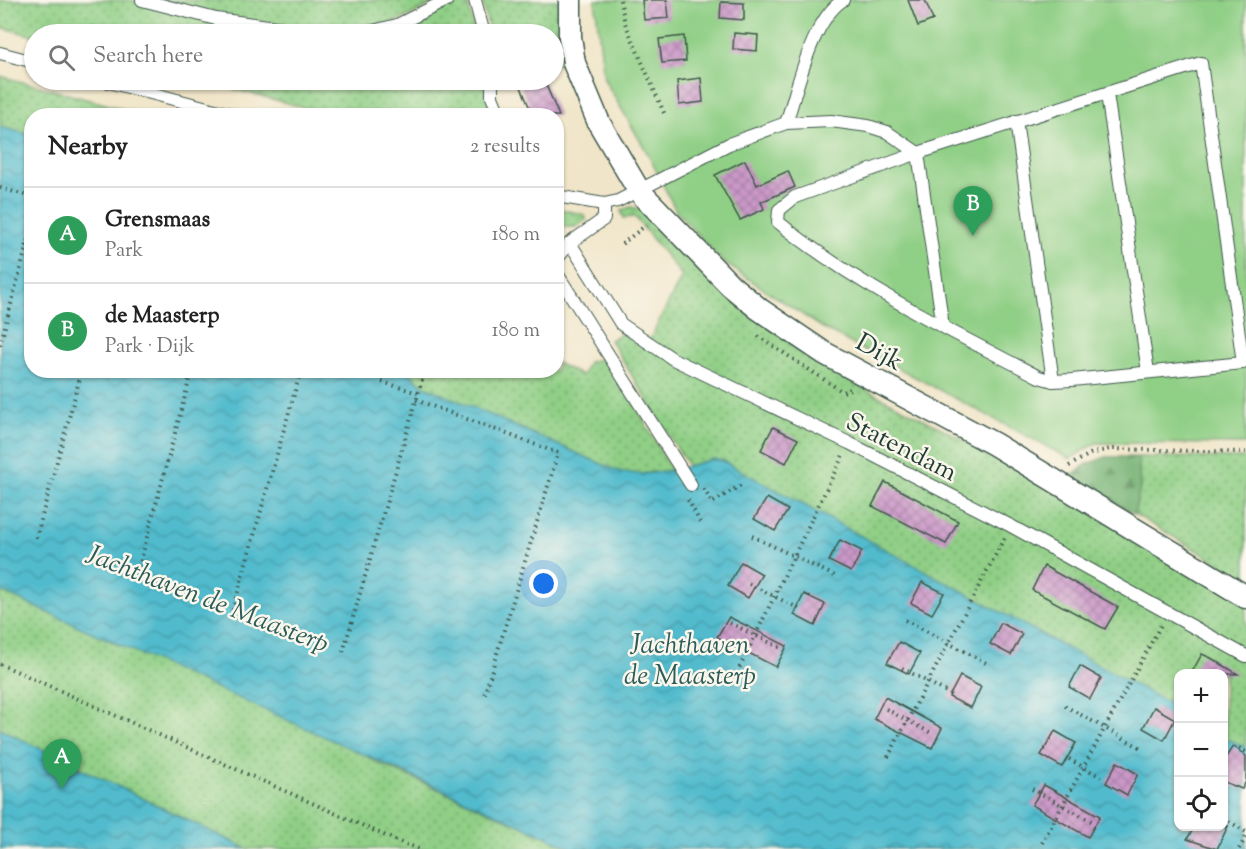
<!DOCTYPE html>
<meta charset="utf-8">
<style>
:root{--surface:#fff;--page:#f2f2f2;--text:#222;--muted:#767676;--line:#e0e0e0;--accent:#1a73e8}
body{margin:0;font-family:"Sorts Mill Goudy",serif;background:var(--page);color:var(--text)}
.controls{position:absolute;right:18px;bottom:18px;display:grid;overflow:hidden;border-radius:12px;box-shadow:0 2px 4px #0004}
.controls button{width:54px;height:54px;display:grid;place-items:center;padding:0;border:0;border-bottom:2px solid var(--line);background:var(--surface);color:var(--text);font:30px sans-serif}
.you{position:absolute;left:544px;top:584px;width:21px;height:21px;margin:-15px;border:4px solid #fff;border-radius:50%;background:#1a73e8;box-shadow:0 0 0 9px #1a73e833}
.badge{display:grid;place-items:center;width:39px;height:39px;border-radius:50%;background:var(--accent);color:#fff;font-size:20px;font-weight:700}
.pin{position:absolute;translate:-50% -50px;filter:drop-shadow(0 2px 3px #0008)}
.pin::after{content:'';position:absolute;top:32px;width:21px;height:18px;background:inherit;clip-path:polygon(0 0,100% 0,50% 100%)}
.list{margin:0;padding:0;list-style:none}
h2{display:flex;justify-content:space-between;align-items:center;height:78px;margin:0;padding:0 24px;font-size:26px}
h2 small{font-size:20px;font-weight:400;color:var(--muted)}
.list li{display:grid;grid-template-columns:39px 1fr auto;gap:18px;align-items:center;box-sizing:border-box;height:96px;padding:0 24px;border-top:2px solid var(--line)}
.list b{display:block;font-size:22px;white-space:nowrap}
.list p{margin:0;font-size:20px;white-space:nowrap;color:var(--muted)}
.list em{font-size:20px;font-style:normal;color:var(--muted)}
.icon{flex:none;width:33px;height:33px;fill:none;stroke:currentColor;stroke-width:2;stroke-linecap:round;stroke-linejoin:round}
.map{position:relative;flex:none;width:1246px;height:849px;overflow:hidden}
.search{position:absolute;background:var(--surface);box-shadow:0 2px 4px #0004;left:24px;top:24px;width:540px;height:66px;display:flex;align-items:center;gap:15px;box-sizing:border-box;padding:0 21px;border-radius:33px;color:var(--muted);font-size:22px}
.panel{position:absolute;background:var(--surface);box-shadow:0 2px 4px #0004;left:24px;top:108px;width:540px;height:270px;border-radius:24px}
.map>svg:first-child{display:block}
.grass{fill:url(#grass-dots);stroke:#58865d;stroke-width:1.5}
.forest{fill:url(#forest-firs);stroke:#4a7854;stroke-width:1.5}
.park{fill:#90cf86;stroke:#58865d;stroke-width:1.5}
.water{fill:url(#water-waves);stroke:#387c80;stroke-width:1.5}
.building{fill:url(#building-cross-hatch)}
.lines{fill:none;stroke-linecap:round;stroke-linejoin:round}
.service-casing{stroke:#3e564a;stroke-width:14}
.minor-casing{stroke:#3e564a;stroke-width:25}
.path{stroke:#3e564a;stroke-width:4;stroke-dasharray:1.5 4.5;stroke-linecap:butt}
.service{stroke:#fff;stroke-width:12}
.minor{stroke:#fff;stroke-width:22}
.labels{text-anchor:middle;stroke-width:5;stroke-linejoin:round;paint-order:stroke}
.street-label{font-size:26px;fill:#1f3d34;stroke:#fbf7ec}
.water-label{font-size:27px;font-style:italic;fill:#2c5c5a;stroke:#fbf7ec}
</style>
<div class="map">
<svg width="1246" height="849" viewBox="0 0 1246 849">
<defs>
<pattern id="grass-dots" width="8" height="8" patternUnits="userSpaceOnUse" patternTransform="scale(1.5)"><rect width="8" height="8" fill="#90cf86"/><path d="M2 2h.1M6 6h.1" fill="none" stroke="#75a96e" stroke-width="1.8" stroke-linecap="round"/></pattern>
<pattern id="forest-firs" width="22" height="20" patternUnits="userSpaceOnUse" patternTransform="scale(1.5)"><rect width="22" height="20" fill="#74b273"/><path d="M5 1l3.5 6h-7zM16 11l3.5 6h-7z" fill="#5f925f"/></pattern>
<pattern id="water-waves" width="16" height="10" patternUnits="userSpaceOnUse" patternTransform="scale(1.5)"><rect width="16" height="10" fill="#51bbcd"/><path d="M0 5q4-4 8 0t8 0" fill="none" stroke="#4399a7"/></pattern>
<pattern id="building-cross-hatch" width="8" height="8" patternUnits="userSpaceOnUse" patternTransform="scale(1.5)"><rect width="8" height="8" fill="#cc99c9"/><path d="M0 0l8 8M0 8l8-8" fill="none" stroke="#a57ea4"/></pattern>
</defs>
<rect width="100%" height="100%" fill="#fbf7ec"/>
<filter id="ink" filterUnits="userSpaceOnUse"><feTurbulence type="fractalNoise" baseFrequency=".0167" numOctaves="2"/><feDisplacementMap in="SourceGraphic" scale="12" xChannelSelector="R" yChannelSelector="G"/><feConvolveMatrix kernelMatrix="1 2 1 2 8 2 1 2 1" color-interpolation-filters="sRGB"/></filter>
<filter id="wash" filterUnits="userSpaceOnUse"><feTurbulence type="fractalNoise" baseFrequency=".008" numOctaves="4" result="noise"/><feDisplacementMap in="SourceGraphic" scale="24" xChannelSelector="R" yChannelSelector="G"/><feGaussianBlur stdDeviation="1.35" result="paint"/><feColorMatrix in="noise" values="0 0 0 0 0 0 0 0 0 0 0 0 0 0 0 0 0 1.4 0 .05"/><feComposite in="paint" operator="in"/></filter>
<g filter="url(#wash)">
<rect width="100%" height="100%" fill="#f0e5c8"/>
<g class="grass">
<polygon points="0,0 130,0 300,34 34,36 0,27"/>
<path d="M154,0h285c-22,12 -43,24 -68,29 -59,11 -158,-15 -217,-29z"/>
<polygon points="482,0 560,0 558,26 565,60 554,66 554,34 490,34"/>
<polygon points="459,1 468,5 476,34 382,34"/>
<polygon points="0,76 146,115 32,116 31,135 0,127"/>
<polygon points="199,80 487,80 495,115 333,115"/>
<polygon points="630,207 641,209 730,299 863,384 859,386 978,447 1246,601 1246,747 1224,738 1224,674 1178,674 1178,712 1170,704 713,459 688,466 610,340 621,334 649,341 682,276 635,217 624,218 621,211"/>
<polygon points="556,208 585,215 586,220 576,227 557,227"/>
<polygon points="602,358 615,369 671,470 634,475 615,470 424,386 407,371 556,370 557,363 582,376 588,362"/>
<polygon points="1138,457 1246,458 1246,579 1134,514 1140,487"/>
<polygon points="0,591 360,752 376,762 574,849 247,849 0,729"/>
</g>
<polygon class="forest" points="1106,457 1138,457 1140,487 1134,514 1070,476 1086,465"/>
<polygon class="park" points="595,0 1246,0 1246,444 1096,443 1070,459 826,330 723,262 676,211 648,154 604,79"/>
<g class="water">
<path d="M0,127l31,8 1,235 375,1 17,15 23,10 168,74c33,10 65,-2 98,-11l10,2 447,243 8,8v114h46v-88l22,9v102h-672l-574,-258z"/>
<polygon points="0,729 247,849 0,849"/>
</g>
<g id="blocks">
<g class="building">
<polygon points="642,0 667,0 669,18 644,20"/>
<polygon points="908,0 925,0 933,20 918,26"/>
<polygon points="721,2 744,3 744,20 720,18"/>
<polygon points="734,33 758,35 757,51 733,49"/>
<polygon points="684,36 686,61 662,63 659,39"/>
<polygon points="701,78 703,102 679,105 677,81"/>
<polygon points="540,80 544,80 559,116 533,116 521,87"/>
<polygon points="745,160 757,185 788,171 795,187 761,202 764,209 740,220 715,175"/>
<polygon points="773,427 798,439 786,463 761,450"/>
<polygon points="885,482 958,521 946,544 872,506"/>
<polygon points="767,498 788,510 775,531 754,519"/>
<polygon points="840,540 862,551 851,572 829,561"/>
<polygon points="741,562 762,574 748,598 728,586"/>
<polygon points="1044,566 1118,607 1105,629 1032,590"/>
<polygon points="922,582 944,593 932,614 911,603"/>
<polygon points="804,594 825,604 815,626 794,615"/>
<polygon points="729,617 787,646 776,667 717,637"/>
<polygon points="1001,623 1022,634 1011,655 990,644"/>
<polygon points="899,642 920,653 909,674 887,663"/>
<polygon points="1202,654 1211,658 1238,674 1191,674"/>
<polygon points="1080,666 1101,678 1090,699 1069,687"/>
<polygon points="960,676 981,687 971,708 949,697"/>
<polygon points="885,697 942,728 932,748 874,719"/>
<polygon points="1154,707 1175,719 1164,740 1143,728"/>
<polygon points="1055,731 1076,743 1062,767 1041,755"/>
<polygon points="1233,746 1246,756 1246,781 1242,789 1224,782 1224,760"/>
<polygon points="1117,762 1138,774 1127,795 1106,783"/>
<polygon points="1044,785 1100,816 1088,837 1032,805"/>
<polygon points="1195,826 1228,826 1217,849 1187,839"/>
</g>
</g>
</g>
<g filter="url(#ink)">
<use href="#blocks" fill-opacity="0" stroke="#3e564a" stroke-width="1.5"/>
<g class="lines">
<g class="service-casing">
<g id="service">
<polyline points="142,0 216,19 328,34"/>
<polyline points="475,0 484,34"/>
<polyline points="361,34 397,25 447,0"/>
<polyline points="0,53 34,62"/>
<polyline points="101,80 238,116"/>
<polyline points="492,80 492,97 500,116"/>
<polyline points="1107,94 1148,372"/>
<polyline points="1016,121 1053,381"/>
<path d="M786,123c12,-35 25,-102 57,-123"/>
<path d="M556,196l48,8 14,-3 111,-57 57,-21 45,-2 37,5 19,6 31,21 283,-90 42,300 -171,17 -19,1 -14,-4c-90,-47 -182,-91 -261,-155l1,-12 16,-13 123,-44 25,174"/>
<polyline points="604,204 604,219 570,243 621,324 673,359 849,443 1011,526 1246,656"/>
<polyline points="556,260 570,243"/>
<polyline points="556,272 691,485"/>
</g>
</g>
<g class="minor-casing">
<polyline id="minor" points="570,0 570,37 574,63 599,123 639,191 730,285 759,309 824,353 994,444 1246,597"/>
</g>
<g class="path">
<polyline points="620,0 625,23 665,115"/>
<polyline points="0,188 32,197"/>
<polyline points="622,244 646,225"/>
<polyline points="758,336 843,392 850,389"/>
<polyline points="0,345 32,226"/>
<polyline points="382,382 418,393"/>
<polyline points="416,400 558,453 484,696"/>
<polyline points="1069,466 1090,454 1110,449 1246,452"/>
<polyline points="704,489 712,503 741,485"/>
<polyline points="688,500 701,524"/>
<polyline points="752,536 837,577"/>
<polyline points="36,538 82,370"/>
<polyline points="139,567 192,370"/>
<polyline points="749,584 800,609"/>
<polyline points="231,616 301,370"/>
<polyline points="905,620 990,665"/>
<polyline points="730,623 781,648"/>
<polyline points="343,652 425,370"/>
<polyline points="0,664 395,840 419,849"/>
<polyline points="902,668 950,694"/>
<polyline points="737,673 843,455"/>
<polyline points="1065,706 1143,749"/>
<polyline points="886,709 933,734"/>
<polyline points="1239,748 1246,752"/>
<polyline points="888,757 1005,537"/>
<polyline points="1069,759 1101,777"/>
<polyline points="1032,789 1093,822"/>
<polyline points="1224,818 1246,832"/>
<polyline points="1042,843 1161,625"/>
<polyline points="1239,849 1246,837"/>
</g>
<use href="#service" class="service"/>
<use href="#minor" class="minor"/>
</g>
</g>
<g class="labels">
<g class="street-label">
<text transform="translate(880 351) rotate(29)" y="9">Dijk</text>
<text transform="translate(902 446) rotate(27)" y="9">Statendam</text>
</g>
<g class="water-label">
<text transform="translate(208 598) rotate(21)" y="9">Jachthaven de Maasterp</text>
<text x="690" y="653">Jachthaven<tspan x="690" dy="31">de Maasterp</tspan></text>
</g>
</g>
</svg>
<div class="controls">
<button>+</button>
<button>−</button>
<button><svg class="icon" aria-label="locate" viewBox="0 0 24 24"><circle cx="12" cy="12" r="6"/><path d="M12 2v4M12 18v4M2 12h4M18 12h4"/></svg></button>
</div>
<div class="you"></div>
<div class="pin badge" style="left:62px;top:789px;background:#2e9e5b">A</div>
<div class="pin badge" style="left:973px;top:236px;background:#2e9e5b">B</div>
<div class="search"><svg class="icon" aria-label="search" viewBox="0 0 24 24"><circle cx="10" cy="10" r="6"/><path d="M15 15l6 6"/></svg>Search here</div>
<section class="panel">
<h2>Nearby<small>2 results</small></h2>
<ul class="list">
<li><span class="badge" style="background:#2e9e5b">A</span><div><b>Grensmaas</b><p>Park</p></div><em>180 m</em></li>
<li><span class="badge" style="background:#2e9e5b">B</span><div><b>de Maasterp</b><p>Park · Dijk</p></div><em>180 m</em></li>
</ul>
</section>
</div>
